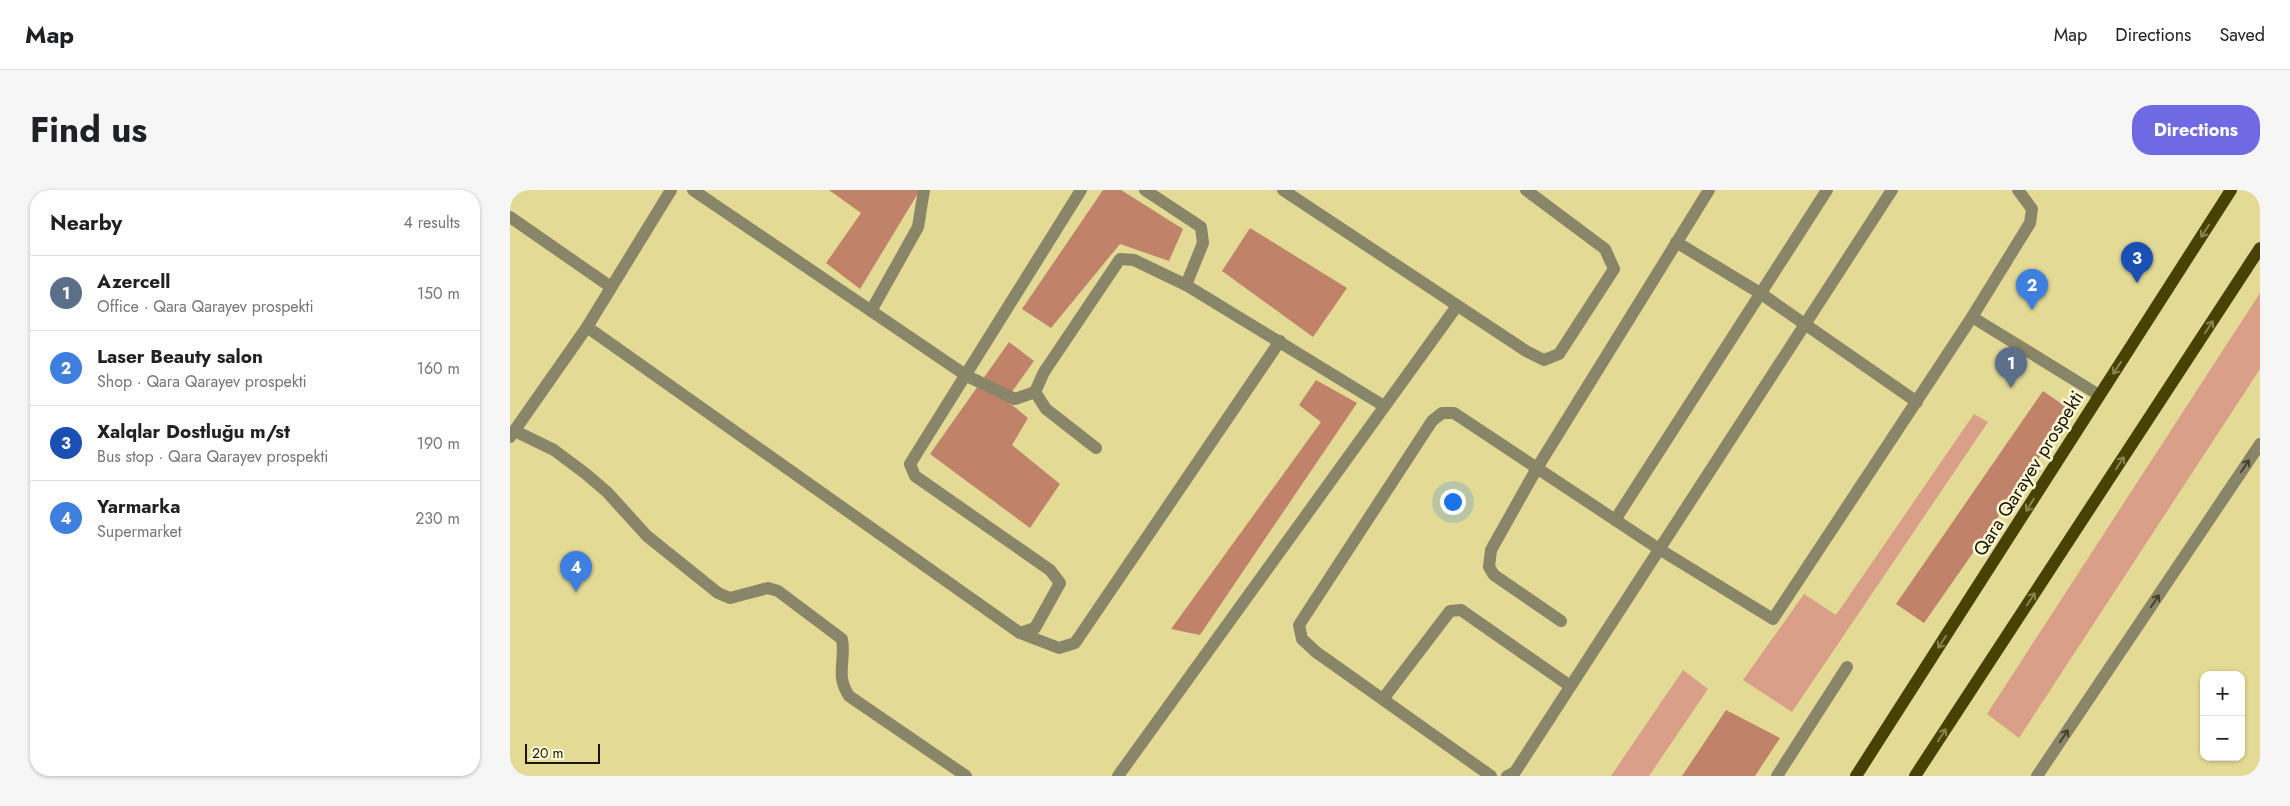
<!DOCTYPE html>
<meta charset="utf-8">
<style>
:root{--surface:#fff;--page:#f6f6f6;--text:#202124;--muted:#757577;--line:#e0e0e0;--accent:#7069e4}
body{margin:0;font-family:Jost,sans-serif;background:var(--page);color:var(--text)}
.controls{position:absolute;right:15px;bottom:15px;display:grid;overflow:hidden;border-radius:10px;box-shadow:0 1px 4px #0004}
.controls button{width:45px;height:45px;display:grid;place-items:center;padding:0;border:0;border-bottom:1px solid var(--line);background:var(--surface);color:var(--text);font:25px sans-serif}
.scale{position:absolute;left:15px;bottom:12px;width:75px;box-sizing:border-box;padding-left:5px;border:2px solid #191500;border-top:0;font-size:14px;line-height:18px;white-space:nowrap;color:#191500;-webkit-text-stroke:4px #fefad8;paint-order:stroke}
.you{position:absolute;left:942px;top:311px;width:18px;height:18px;margin:-12px;border:4px solid #fff;border-radius:50%;background:#1a73e8;box-shadow:0 0 0 8px #1a73e833}
.badge{display:grid;place-items:center;width:32px;height:32px;border-radius:50%;background:var(--accent);color:#fff;font-size:16px;font-weight:700}
.pin{position:absolute;translate:-50% -41px;filter:drop-shadow(0 1px 2px #0008)}
.pin::after{content:'';position:absolute;top:26px;width:18px;height:15px;background:inherit;clip-path:polygon(0 0,100% 0,50% 100%)}
.list{margin:0;padding:0;list-style:none}
h2{display:flex;justify-content:space-between;align-items:center;height:65px;margin:0;padding:0 20px;font-size:21px}
h2 small{font-size:16px;font-weight:400;color:var(--muted)}
.list li{display:grid;grid-template-columns:32px 1fr auto;gap:15px;align-items:center;box-sizing:border-box;height:75px;padding:0 20px;border-top:1px solid var(--line)}
.list b{display:block;font-size:19px;white-space:nowrap}
.list p{margin:0;font-size:16px;white-space:nowrap;color:var(--muted)}
.list em{font-size:16px;font-style:normal;color:var(--muted)}
.map{position:relative;flex:none;width:1750px;height:586px;overflow:hidden;border-radius:20px}
header{display:flex;align-items:center;gap:30px;box-sizing:border-box;height:70px;padding:0 25px;background:var(--surface);border-bottom:1px solid var(--line)}
header strong{font-size:24px}
nav{display:flex;gap:28px;margin-inline-start:auto;font-size:18px}
.intro{display:flex;align-items:center;justify-content:space-between;box-sizing:border-box;height:120px;padding:0 30px}
h1{margin:0;font-size:35px}
.button{padding:12px 22px;border-radius:20px;background:var(--accent);color:#fff;font-size:18px;font-weight:700}
main{display:flex;gap:30px;padding:0 30px}
aside{flex:1;background:var(--surface);border-radius:20px;box-shadow:0 1px 4px #0004}
.map>svg:first-child{display:block}
.green{fill:#da9f89}
.forest{fill:#c1826a}
.lines{fill:none;stroke-linecap:round;stroke-linejoin:round}
.service{stroke:#888569;stroke-width:12}
.minor{stroke:#888569;stroke-width:12}
.primary{stroke:#484104;stroke-width:12}
.oneway{stroke:#88824e}
.oneway2{stroke:#45422a}
.labels{text-anchor:middle;stroke-width:5;stroke-linejoin:round;paint-order:stroke}
.street-label{font-size:19px;fill:#191500;stroke:#fefad8}
</style>
<header>
<strong>Map</strong>
<nav><a>Map</a><a>Directions</a><a>Saved</a></nav>
</header>
<div class="intro"><h1>Find us</h1><a class="button">Directions</a></div>
<main>
<aside>
<h2>Nearby<small>4 results</small></h2>
<ul class="list">
<li><span class="badge" style="background:#5c6f8a">1</span><div><b>Azercell</b><p>Office · Qara Qarayev prospekti</p></div><em>150 m</em></li>
<li><span class="badge" style="background:#3f7fe0">2</span><div><b>Laser Beauty salon</b><p>Shop · Qara Qarayev prospekti</p></div><em>160 m</em></li>
<li><span class="badge" style="background:#1a4fb4">3</span><div><b>Xalqlar Dostluğu m/st</b><p>Bus stop · Qara Qarayev prospekti</p></div><em>190 m</em></li>
<li><span class="badge" style="background:#3f7fe0">4</span><div><b>Yarmarka</b><p>Supermarket</p></div><em>230 m</em></li>
</ul>
</aside>
<div class="map">
<svg width="1750" height="586" viewBox="0 0 1750 586">
<rect width="100%" height="100%" fill="#e3da96"/>
<g class="green">
<polygon points="1750,103 1750,179 1509,548 1477,524"/>
<polygon points="1464,224 1478,232 1282,522 1233,490 1294,404 1326,425"/>
<polygon points="1173,480 1198,499 1139,586 1101,586"/>
</g>
<g class="forest">
<polygon points="319,0 410,0 350,99 316,73 351,23"/>
<polygon points="593,0 611,0 673,39 659,71 610,54 541,138 512,119"/>
<polygon points="740,38 837,98 803,147 712,81"/>
<polygon points="499,152 524,171 496,210 518,228 502,255 550,294 520,338 420,264"/>
<polygon points="806,190 847,213 690,445 661,439 811,232 789,215"/>
<polygon points="1533,201 1562,221 1414,433 1386,414"/>
<polygon points="1216,520 1270,548 1245,586 1172,586"/>
</g>
<g class="lines">
<g class="service">
<polyline points="183,0 457,186 505,209 525,202"/>
<polyline points="635,0 691,37 693,53 676,95 874,216"/>
<polyline points="773,0 1016,161 1034,170 1049,164 1104,79 1095,59 1016,0"/>
<polyline points="1508,0 1522,19 1520,33 1462,127 1589,205"/>
<polyline points="0,27 101,97"/>
<polyline points="1166,52 1250,103 1407,212"/>
<polyline points="361,121 408,37 414,0"/>
<polyline points="77,137 510,443 525,438 550,393 540,380 405,286 400,274 571,0"/>
<path d="M5,241l39,19 32,24 21,18 40,44 71,57 12,5 38,-10 10,3 64,48c4,23 -7,36 7,57l117,80"/>
<polyline points="0,247 77,137 161,0"/>
<polyline points="586,258 536,219 525,202 534,182 610,69 624,70 676,95"/>
<polyline points="1105,330 1317,0"/>
<polyline points="1051,431 984,385 979,377 981,360 1027,278 1199,0"/>
<polyline points="510,443 549,458 565,453 770,151"/>
<polyline points="873,509 940,421 951,420 1060,496"/>
<polyline points="608,586 947,116"/>
<polyline points="981,586 806,462 792,449 789,435 922,231 932,223 944,223 1149,359 1263,429 1462,127"/>
<polyline points="997,586 1005,582 1382,0"/>
<polyline points="1267,586 1337,477"/>
</g>
<polyline class="minor" points="1527,586 1750,254"/>
<g class="primary">
<polyline points="1346,586 1721,0"/>
<polyline points="1405,586 1750,58"/>
</g>
</g>
<defs><path id="oneway-shaft" d="M-6 0H5M1.5-3L5.5 0L1.5 3" fill="none" stroke-width="1.6" stroke-linecap="round" stroke-linejoin="round" transform="scale(1.25)"/></defs>
<g class="oneway">
<use href="#oneway-shaft" transform="translate(1695 41) rotate(123)"/>
<use href="#oneway-shaft" transform="translate(1699 137) rotate(-57)"/>
<use href="#oneway-shaft" transform="translate(1607 178) rotate(123)"/>
<use href="#oneway-shaft" transform="translate(1610 273) rotate(-57)"/>
<use href="#oneway-shaft" transform="translate(1520 315) rotate(122)"/>
<use href="#oneway-shaft" transform="translate(1521 409) rotate(-57)"/>
<use href="#oneway-shaft" transform="translate(1432 452) rotate(123)"/>
<use href="#oneway-shaft" transform="translate(1432 545) rotate(-57)"/>
</g>
<g class="oneway2">
<use href="#oneway-shaft" transform="translate(1735 276) rotate(-56)"/>
<use href="#oneway-shaft" transform="translate(1645 411) rotate(-56)"/>
<use href="#oneway-shaft" transform="translate(1554 546) rotate(-56)"/>
</g>
<g class="labels">
<g class="street-label">
<text transform="translate(1518 283) rotate(-58)" y="7">Qara Qarayev prospekti</text>
</g>
</g>
</svg>
<div class="controls">
<button>+</button>
<button>−</button>
</div>
<div class="scale">20 m</div>
<div class="you"></div>
<div class="pin badge" style="left:1501px;top:198px;background:#5c6f8a">1</div>
<div class="pin badge" style="left:1522px;top:120px;background:#3f7fe0">2</div>
<div class="pin badge" style="left:1627px;top:93px;background:#1a4fb4">3</div>
<div class="pin badge" style="left:66px;top:402px;background:#3f7fe0">4</div>
</div>
</main>
